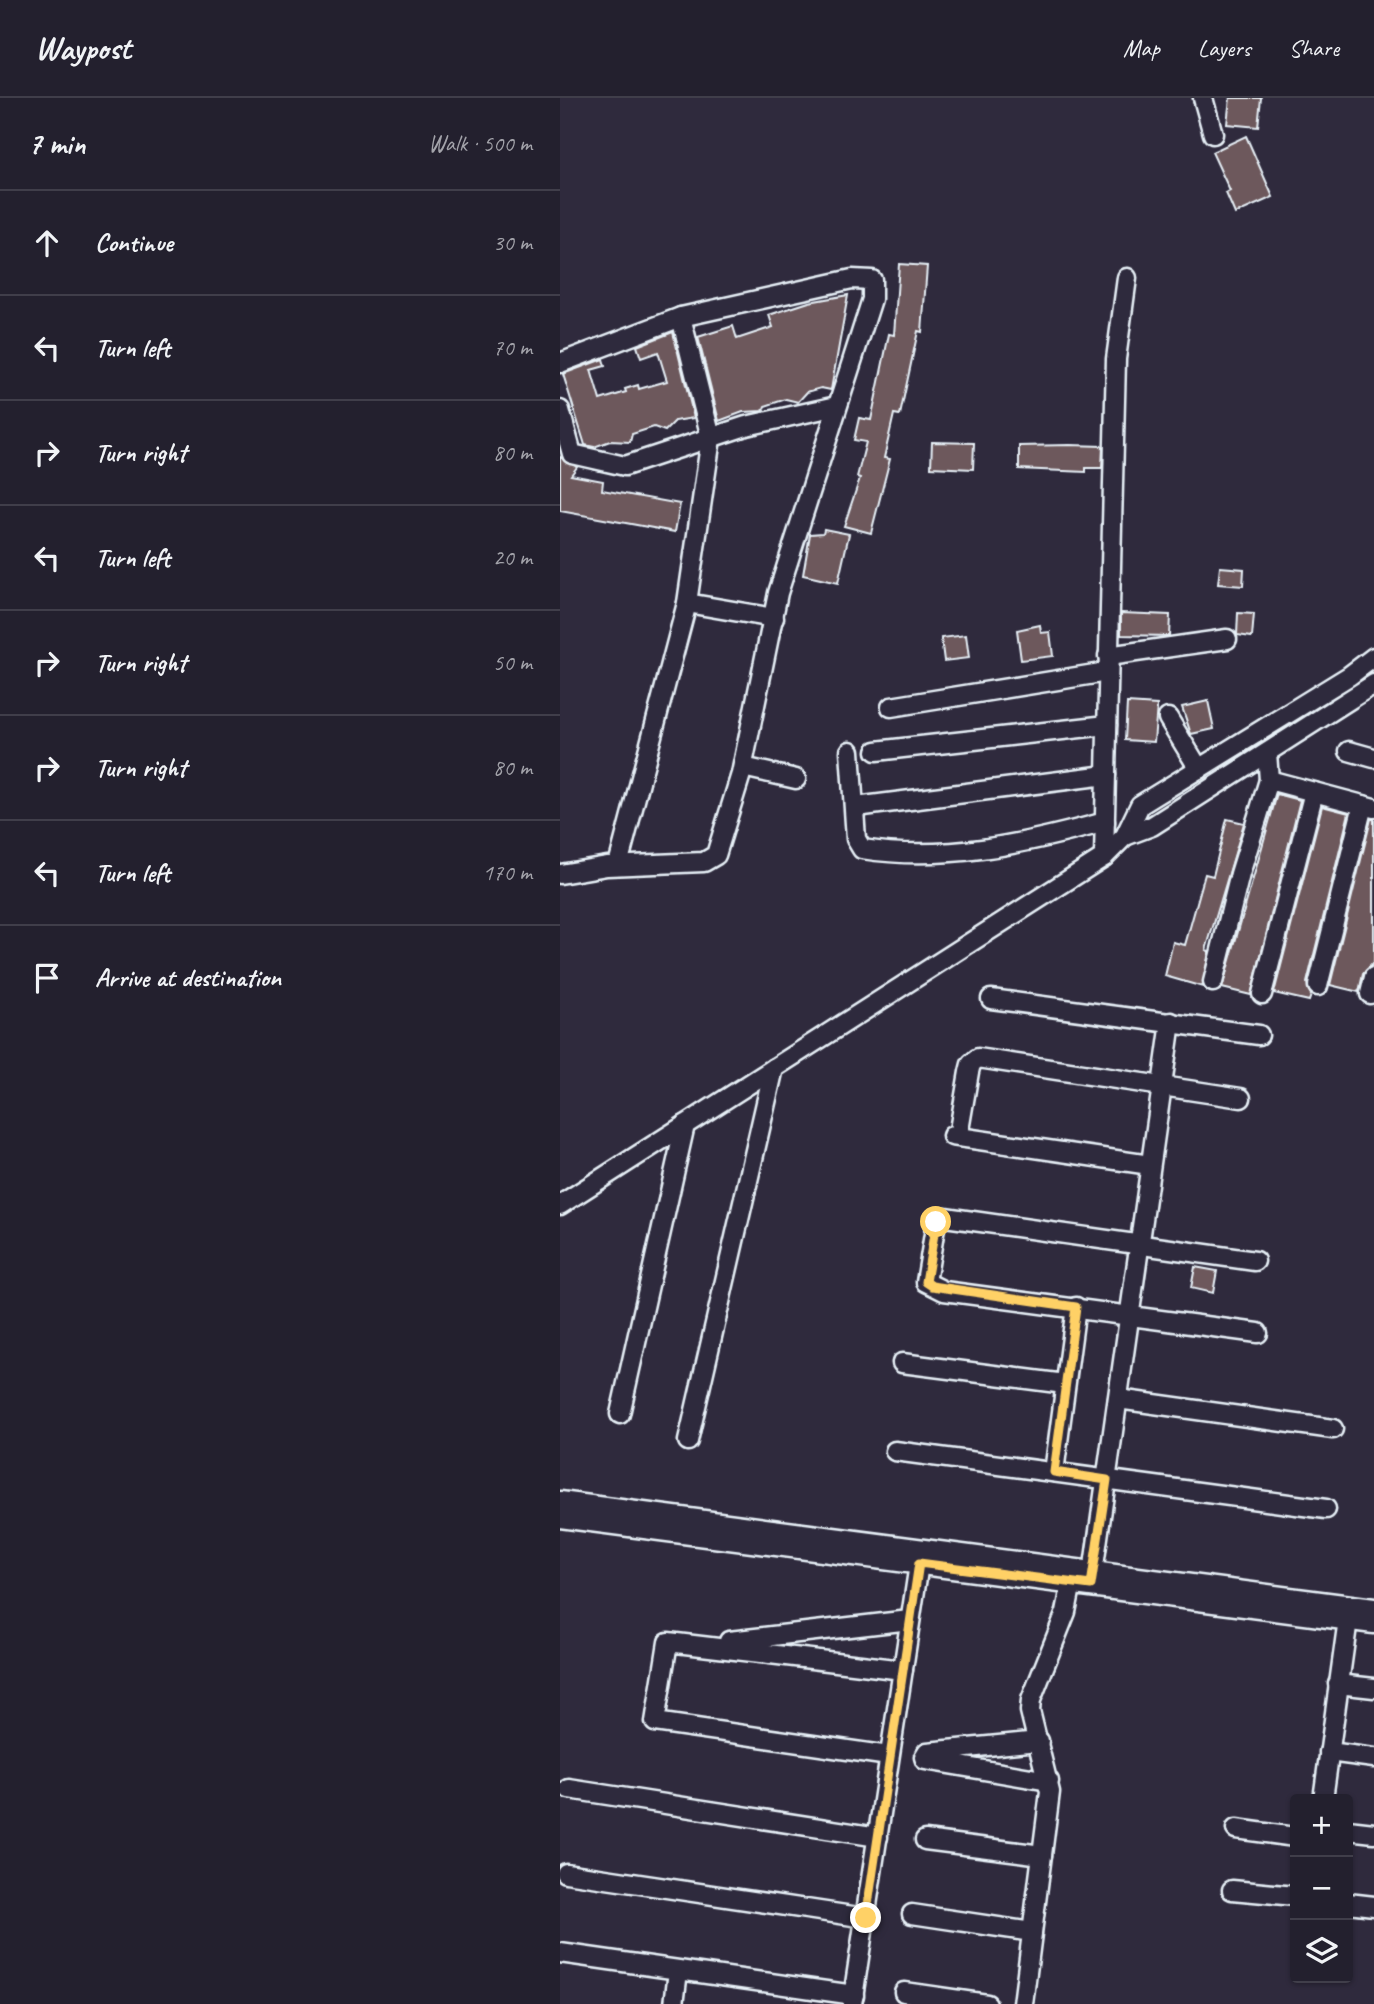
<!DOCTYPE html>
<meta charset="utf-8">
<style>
:root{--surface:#23202e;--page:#2b2836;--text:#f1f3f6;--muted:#a3a3aa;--line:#403e4a}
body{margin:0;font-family:Caveat,sans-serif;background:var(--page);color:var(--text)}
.controls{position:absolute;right:21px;bottom:21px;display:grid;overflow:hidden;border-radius:7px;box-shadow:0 2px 5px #0004}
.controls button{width:63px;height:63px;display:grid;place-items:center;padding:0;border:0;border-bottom:2px solid var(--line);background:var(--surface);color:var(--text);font:35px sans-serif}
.stop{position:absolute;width:21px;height:21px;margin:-16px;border:5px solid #ffd166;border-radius:50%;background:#fff}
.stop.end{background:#ffd166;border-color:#fff;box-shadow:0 2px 7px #0008}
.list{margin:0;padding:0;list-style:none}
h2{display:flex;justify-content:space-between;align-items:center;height:91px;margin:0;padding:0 28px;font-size:30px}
h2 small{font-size:23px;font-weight:400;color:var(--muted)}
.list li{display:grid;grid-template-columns:46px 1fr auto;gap:21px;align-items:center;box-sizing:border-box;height:105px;padding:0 28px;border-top:2px solid var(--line)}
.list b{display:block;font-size:26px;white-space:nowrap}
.list em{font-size:23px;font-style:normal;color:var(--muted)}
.icon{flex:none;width:38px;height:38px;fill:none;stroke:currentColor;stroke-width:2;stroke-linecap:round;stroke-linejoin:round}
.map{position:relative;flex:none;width:814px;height:1906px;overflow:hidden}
header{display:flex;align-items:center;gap:42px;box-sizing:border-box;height:98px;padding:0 35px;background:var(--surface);border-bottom:2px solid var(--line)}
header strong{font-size:33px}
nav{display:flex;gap:38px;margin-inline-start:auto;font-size:24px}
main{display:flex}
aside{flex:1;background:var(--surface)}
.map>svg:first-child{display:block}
.building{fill:#6d585b;stroke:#e8f1f8;stroke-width:2}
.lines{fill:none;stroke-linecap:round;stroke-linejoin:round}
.minor-casing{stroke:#e8f1f8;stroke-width:23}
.minor{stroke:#2f2a3d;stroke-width:18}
.route{stroke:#ffd166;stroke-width:9}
</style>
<header>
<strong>Waypost</strong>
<nav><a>Map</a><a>Layers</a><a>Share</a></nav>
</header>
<main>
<aside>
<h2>7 min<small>Walk · 500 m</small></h2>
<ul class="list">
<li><svg class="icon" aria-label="ahead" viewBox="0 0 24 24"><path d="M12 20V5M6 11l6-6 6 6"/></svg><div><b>Continue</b></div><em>30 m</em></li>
<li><svg class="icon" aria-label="left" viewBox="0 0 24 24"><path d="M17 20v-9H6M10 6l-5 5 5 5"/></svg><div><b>Turn left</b></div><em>70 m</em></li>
<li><svg class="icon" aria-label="right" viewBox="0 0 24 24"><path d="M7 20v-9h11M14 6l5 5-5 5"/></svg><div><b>Turn right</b></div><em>80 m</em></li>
<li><svg class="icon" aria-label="left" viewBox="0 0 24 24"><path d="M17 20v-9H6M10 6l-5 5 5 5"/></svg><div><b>Turn left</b></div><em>20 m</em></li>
<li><svg class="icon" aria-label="right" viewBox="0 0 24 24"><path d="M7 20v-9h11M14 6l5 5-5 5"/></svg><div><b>Turn right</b></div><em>50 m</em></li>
<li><svg class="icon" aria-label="right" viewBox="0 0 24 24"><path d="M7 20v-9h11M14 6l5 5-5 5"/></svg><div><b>Turn right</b></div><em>80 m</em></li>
<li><svg class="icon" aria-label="left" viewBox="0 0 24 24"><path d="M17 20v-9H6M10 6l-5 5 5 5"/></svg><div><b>Turn left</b></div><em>170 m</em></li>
<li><svg class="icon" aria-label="arrive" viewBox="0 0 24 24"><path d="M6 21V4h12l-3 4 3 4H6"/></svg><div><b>Arrive at destination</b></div></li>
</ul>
</aside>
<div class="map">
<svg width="814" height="1906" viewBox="0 0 814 1906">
<rect width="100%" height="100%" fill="#2f2a3d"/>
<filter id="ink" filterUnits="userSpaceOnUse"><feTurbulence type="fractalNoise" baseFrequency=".0143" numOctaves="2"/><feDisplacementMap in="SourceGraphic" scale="14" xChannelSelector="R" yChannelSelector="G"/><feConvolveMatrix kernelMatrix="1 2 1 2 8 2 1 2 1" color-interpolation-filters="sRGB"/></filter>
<g filter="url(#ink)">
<g class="building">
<polygon points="670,0 701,0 698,29 667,26"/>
<polygon points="686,38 713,99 675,116 666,95 670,93 652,54"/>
<polygon points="339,166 367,168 362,234 358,233 340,317 334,316 324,360 330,361 311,435 284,428 300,380 297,379 306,344 294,342 299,320 311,322 329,236 334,237"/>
<polygon points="288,197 271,292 261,290 247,294 238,304 226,301 205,308 203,313 183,314 159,323 138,239 173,228 177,241 213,229 209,217 249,204"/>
<polygon points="113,234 134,320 115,323 105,333 94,329 72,336 70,344 50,343 34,349 25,347 3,276 43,261 45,268 31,272 40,302 66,294 65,291 78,287 79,291 107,283 98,254 81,260 77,248"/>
<polygon points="372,344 414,345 413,371 371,369"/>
<polygon points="510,347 543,348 542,370 526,370 526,374 459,371 459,348"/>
<polygon points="0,359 17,369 11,377 43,383 42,392 120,406 115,434 0,413"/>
<polygon points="264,431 289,436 278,485 243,477 250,436 263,435"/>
<polygon points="660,469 684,471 683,488 658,486"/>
<polygon points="561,515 610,517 609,538 561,537"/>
<polygon points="678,515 694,516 692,539 677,537"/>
<polygon points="480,527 481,535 490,534 493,558 461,562 457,532"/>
<polygon points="406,537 409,560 384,563 381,540"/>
<polygon points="648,603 654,631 631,636 622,609"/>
<polygon points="567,605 597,607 594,644 565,642"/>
<polygon points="717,696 740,702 691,897 662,890"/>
<polygon points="762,708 789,715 747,885 751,897 749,903 714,895"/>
<polygon points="667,721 684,725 646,852 649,853 643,889 605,878 613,844 625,847 645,776 653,778"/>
<polygon points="811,721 814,721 814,864 803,876 799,894 770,887"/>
<polygon points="635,1169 657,1173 653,1195 631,1190"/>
</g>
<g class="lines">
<g class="minor-casing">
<g id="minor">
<polyline points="643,0 653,36"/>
<polyline points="0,265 121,219 292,181 312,182 312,201 218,495 181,676 156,757 144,764 47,768 0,776"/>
<polyline points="0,312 12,356 65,368 186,328 277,308"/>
<polyline points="127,505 214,520"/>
<polyline points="548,558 667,541"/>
<polyline points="331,609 547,574"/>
<polyline points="608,620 639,671"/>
<path d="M290,653l6,88 6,10c82,13 163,-5 243,-27"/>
<polyline points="316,653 547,627"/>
<polyline points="789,653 814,660"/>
<polyline points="183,669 236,681"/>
<polyline points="709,682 814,710"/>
<polyline points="296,709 546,677"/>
<polyline points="565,738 592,728 814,586"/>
<polyline points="544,759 556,261 567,180"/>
<polyline points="58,767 127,505 151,340 121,219"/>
<polyline points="653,884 680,776 709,682 707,655"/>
<polyline points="758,888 803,707"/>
<polyline points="702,896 754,694"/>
<polyline points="810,896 814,879"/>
<polyline points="431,901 699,937"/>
<polyline points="392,1038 590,1067"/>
<polyline points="398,1038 409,974 411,966 418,960 681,1000"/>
<polyline points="0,1107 544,759 565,738 580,707 789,578 814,559"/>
<polyline points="695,1163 385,1119 376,1124 366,1184 384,1193 698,1235"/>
<polyline points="342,1265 505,1286"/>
<polyline points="558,1301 773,1331"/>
<polyline points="60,1316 125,1027"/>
<polyline points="128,1343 214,970"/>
<polyline points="335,1353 766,1411"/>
<polyline points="494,1374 516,1209"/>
<polyline points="0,1403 814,1510"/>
<polyline points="0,1420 814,1526"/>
<polyline points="532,1482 611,924"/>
<polyline points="169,1543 350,1522"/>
<polyline points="778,1586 814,1590"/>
<polyline points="479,1643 367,1654 364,1659 365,1662 489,1683"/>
<polyline points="769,1654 814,1660"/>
<polyline points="329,1658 95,1624 108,1544 343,1572"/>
<polyline points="9,1691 318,1739"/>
<polyline points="763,1701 789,1514"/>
<polyline points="676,1731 735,1739"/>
<polyline points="788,1732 814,1735"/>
<polyline points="365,1742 482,1757"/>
<polyline points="6,1775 306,1820"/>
<polyline points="672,1792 735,1798"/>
<polyline points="788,1805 814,1808"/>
<polyline points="352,1816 472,1834"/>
<polyline points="0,1855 294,1897"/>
<polyline points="344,1894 427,1906"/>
<polyline points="114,1906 118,1873"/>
<polyline points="292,1906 361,1453"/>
<polyline points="463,1906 490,1694 470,1613 471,1602 506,1514 514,1474"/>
</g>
</g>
<use href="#minor" class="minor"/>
</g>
</g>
<g class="lines" filter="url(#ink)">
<polyline class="route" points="306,1820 359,1465 531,1487 547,1382 494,1374 516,1209 372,1188 366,1184 376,1124"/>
</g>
</svg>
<div class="controls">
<button>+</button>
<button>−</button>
<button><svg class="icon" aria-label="layers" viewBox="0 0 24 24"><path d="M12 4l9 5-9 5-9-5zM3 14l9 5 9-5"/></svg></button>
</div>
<div class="stop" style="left:376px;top:1124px"></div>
<div class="stop end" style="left:306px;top:1820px"></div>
</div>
</main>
